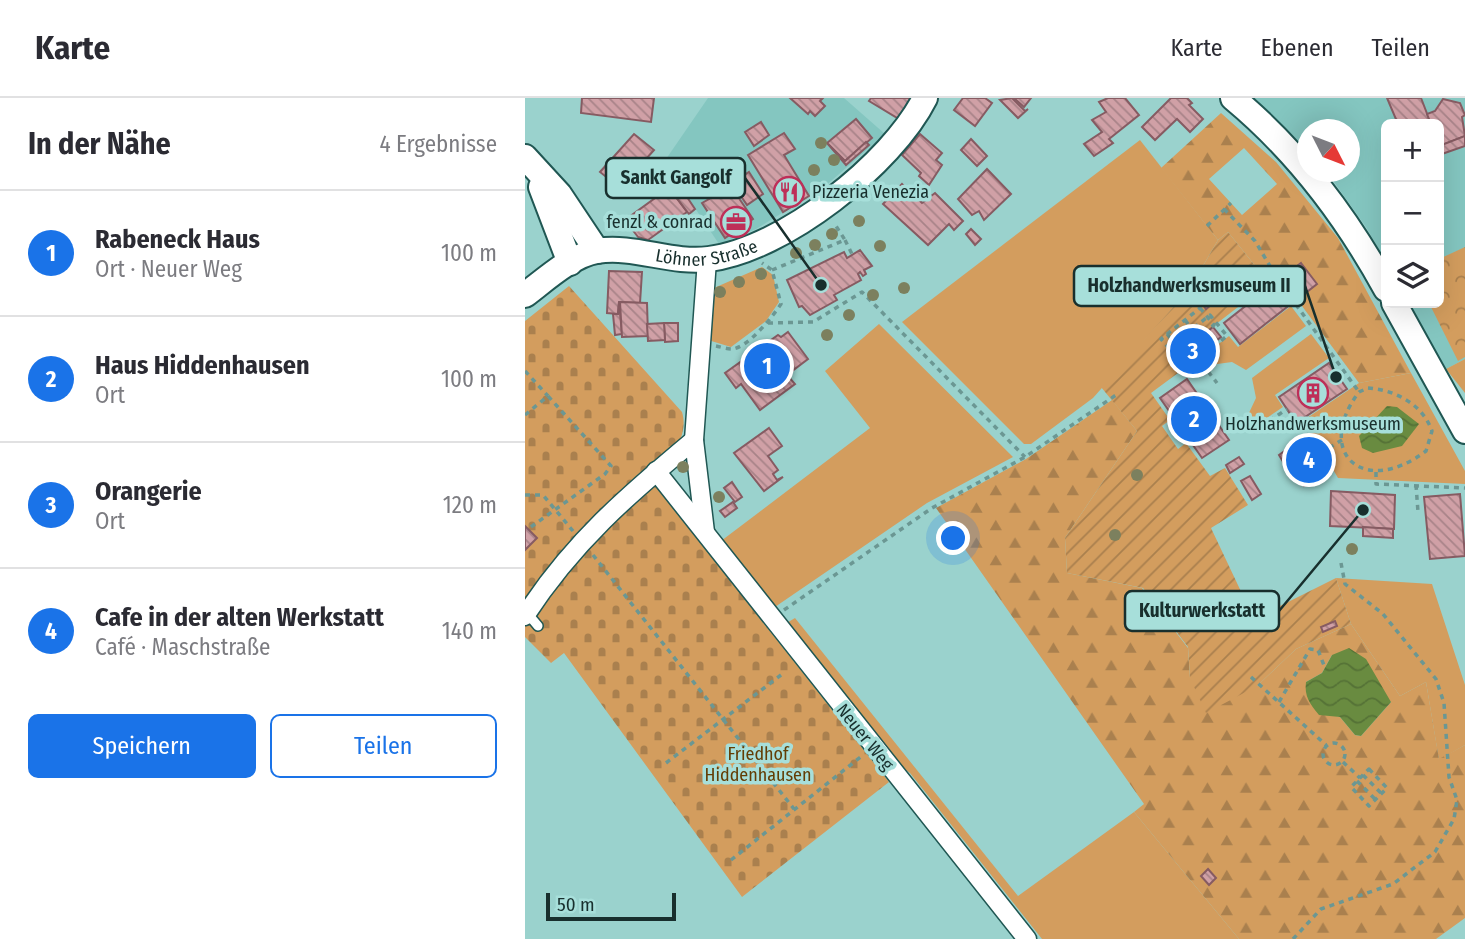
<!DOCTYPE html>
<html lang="de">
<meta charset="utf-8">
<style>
:root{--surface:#fff;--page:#f7f7f7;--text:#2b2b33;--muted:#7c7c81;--line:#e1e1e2;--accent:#1a73e8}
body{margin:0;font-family:"Fira Sans Condensed",sans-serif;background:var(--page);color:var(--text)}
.controls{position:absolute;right:21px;top:21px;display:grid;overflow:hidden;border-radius:10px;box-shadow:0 7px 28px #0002}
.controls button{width:63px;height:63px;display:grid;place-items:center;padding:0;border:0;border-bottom:2px solid var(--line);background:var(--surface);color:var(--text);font:35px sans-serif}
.compass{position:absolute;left:772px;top:21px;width:63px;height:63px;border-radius:50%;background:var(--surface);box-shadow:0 7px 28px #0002;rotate:132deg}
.scale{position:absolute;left:21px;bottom:18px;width:130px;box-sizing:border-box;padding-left:7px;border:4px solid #182f2d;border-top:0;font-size:19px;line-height:24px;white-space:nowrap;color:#182f2d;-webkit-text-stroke:5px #a7dfda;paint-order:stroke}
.you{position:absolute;left:429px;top:441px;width:24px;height:24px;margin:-18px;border:5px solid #fff;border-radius:50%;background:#1a73e8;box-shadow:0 0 0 10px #1a73e833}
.badge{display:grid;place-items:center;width:46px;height:46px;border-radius:50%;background:var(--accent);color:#fff;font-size:23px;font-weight:700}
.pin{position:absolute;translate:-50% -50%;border:4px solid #fff;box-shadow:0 2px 7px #0006}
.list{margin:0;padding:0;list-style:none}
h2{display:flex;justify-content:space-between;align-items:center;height:91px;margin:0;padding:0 28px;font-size:30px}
h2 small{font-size:23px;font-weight:400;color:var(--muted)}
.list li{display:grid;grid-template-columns:46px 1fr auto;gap:21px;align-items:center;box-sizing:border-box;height:126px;padding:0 28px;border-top:2px solid var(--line)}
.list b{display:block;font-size:26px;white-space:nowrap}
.list p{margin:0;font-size:23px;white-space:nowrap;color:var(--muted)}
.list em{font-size:23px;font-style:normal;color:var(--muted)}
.actions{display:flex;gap:14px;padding:21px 28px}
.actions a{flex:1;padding:16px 0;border:2px solid var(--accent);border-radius:10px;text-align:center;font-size:24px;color:var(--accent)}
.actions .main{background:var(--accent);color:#fff}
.icon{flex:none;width:38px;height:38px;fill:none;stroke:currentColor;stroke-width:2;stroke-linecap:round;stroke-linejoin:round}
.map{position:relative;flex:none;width:940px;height:841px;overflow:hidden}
header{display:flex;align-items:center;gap:42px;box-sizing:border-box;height:98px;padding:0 35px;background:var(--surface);border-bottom:2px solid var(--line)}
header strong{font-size:33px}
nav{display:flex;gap:38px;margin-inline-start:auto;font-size:24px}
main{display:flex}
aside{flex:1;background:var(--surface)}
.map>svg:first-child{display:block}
.built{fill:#84c6c0}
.grass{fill:#d39d5e}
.forest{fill:url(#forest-firs);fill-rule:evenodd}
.cemetery{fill:url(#cemetery-stones)}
.park{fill:url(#park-crowns)}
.garden{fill:url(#garden-furrows)}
.water{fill:url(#water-waves)}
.building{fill:url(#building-back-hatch);stroke:#865b62;stroke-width:2}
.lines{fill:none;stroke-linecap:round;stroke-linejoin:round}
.lane-casing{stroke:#205753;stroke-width:12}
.street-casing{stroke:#205753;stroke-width:21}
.secondary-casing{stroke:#205753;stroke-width:28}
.path{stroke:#6b9793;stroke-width:3.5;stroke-dasharray:5 5;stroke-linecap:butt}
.lane{stroke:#fff;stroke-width:9}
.street{stroke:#fff;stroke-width:18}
.secondary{stroke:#fff;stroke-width:24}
.tree{fill:#7c805e}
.labels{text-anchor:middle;stroke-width:7;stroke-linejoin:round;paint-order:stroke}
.poi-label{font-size:18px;fill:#182f2d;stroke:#a7dfda;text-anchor:start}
.street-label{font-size:18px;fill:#182f2d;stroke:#a7dfda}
.park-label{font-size:18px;fill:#633d04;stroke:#a7dfda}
.leader{fill:none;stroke:#182f2d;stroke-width:2.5}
.callout-dot{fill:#182f2d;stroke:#a7dfda;stroke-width:2.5}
.callout{fill:#a7dfda;stroke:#182f2d;stroke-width:2.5}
.callout-label{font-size:19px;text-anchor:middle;font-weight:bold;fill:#182f2d}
</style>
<header>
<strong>Karte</strong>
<nav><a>Karte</a><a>Ebenen</a><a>Teilen</a></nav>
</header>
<main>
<aside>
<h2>In der Nähe<small>4 Ergebnisse</small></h2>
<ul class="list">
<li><span class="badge">1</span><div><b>Rabeneck Haus</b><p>Ort · Neuer Weg</p></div><em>100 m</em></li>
<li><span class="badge">2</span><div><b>Haus Hiddenhausen</b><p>Ort</p></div><em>100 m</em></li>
<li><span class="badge">3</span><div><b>Orangerie</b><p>Ort</p></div><em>120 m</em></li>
<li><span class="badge">4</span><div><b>Cafe in der alten Werkstatt</b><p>Café · Maschstraße</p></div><em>140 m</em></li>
</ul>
<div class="actions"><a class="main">Speichern</a><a>Teilen</a></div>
</aside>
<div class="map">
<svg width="940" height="841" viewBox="0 0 940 841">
<defs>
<pattern id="forest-firs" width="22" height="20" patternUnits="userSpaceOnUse" patternTransform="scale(1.75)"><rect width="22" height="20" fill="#d39d5e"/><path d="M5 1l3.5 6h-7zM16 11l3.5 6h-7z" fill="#aa804e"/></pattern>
<pattern id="cemetery-stones" width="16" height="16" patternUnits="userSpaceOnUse" patternTransform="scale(1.75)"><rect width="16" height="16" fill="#d39d5e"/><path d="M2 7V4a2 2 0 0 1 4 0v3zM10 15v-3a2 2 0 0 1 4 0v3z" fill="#aa804e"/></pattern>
<pattern id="park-crowns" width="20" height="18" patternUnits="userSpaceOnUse" patternTransform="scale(1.75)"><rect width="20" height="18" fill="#d39d5e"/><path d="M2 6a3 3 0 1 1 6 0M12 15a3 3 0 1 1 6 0" fill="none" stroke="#aa804e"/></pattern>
<pattern id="garden-furrows" width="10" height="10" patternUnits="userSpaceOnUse" patternTransform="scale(1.75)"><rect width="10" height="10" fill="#d39d5e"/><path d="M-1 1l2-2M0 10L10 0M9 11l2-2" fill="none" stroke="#aa804e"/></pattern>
<pattern id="water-waves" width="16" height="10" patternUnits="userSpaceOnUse" patternTransform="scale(1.75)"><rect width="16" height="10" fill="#698b40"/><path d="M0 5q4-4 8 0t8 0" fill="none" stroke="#557236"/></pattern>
<pattern id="building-back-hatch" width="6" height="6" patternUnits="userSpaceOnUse" patternTransform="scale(1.75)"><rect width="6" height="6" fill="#d0a0a6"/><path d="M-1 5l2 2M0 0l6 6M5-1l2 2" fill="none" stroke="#a88388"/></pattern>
</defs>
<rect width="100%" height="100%" fill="#9ad2cd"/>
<g class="built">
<polygon points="183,0 319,0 360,36 298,90 231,131 194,146 139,64"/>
<polygon points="728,0 940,0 940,261 921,271 884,205 914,205 914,26 861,26 861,164 841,129 802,74 824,74 824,32 782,32 782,53"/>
</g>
<g class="grass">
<polygon points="615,42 693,142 664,192 568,300 506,346 499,346 377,224"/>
<polygon points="237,169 248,177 254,204 241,223 206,249 183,242 189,190"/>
<polygon points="766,208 781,228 721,272 707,264 685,267 678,258 704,238 713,249"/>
<polygon points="354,226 488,359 402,405 247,511 196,443 345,330 300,273"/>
<polygon points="786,236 804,260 750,297 758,309 730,328 723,317 731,300 727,280"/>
<polygon points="940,261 940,295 921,271"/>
<polygon points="886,275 940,373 940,386 813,380 792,344 776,324 834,285"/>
<polygon points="811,480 907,486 940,587 940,647 914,662 901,584 875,598 826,526"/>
<polygon points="270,520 493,798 609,714 714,841 517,841 385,675 374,667 260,526"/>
</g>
<g class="forest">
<path d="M696,15l55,49 62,76 73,135 -52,10 -80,-108 -10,8 -41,-51 -10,8 -57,-72zM719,50l33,36 -35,31 -33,-36z"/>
<path d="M587,302l25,31 -72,107 2,35 75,15 46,60 2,30 67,8 39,-37 55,-25 49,72 26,-14 13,77 26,-14v173l-29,21h-197l-105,-127 10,-8 -208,-296 90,-49zM807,557l59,47 -30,34 -6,-1 -15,-18 -7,-2 -27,-33 16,-9z"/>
</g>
<path class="cemetery" d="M44,188l113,126c8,26 -15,50 -29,71l236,299 -147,115 -178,-244 -13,10 -26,-26v-316z"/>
<polygon class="park" points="940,149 940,259 933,263 904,205 914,205 914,161"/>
<polygon class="garden" points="703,134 744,185 646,261 653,275 626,295 645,322 637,328 653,351 661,345 685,378 700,370 723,407 686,430 729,521 811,480 826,526 771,551 732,588 681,615 665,580 663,549 618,490 542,475 540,440 612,333 576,289 664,192 693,142"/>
<g class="water">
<polygon points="862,308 872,309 894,326 877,348 848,355 837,350 834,338"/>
<path d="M824,550l17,11 25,43 -30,34 -6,-1 -15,-18 -21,-2c-9,-11 -15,-19 -13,-33l16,-9 10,-18z"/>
</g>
<g class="building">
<polygon points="57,0 129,0 126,24 56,15"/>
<polygon points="265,0 298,0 295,3 300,8 290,18 285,13 283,16"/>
<polygon points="346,0 386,0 374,21 344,3"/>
<polygon points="438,0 460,0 467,5 450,28 429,12"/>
<polygon points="487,0 500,13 503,11 493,20 475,2"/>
<polygon points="489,0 506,0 499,9"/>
<polygon points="583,0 600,0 614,17 584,41 588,45 569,58 559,46 577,34 567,22 581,14 574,4"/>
<polygon points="646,0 662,0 667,5 664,7 678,21 665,34 652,21 630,42 617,29"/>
<polygon points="862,0 896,0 906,26 873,26"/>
<polygon points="918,1 935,5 940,17 937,19 940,38 915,48 914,26 906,26 902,16 910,13"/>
<polygon points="331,21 347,40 320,63 302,45"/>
<polygon points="236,24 244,37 229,48 220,34"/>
<polygon points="259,35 270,51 259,57 284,98 258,114 223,57"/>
<polygon points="109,36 129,52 95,90 75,74"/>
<polygon points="395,36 417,55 411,62 417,67 404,87 394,78 396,75 377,57"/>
<polygon points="940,38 940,48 914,57 914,48"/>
<polygon points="446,41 462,58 452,68 436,52"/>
<polygon points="341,44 344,47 321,67 303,46 320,63"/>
<polygon points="462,71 486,96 459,122 454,113 447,117 433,101"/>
<polygon points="224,74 238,96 222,107 207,85"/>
<polygon points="377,86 397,105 410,95 438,123 429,132 424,126 403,147 358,106"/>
<polygon points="205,87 228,121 200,140 177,105 184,101 181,95 189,90 193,95"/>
<polygon points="144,90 162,114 123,142 113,139 100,122"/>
<polygon points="156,90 170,111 164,116 148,95"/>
<polygon points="446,131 456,141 450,147 441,136"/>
<polygon points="335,152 347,168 339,172 341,176 338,178 335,174 333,176 336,182 309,197 312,202 285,217 277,208 274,209 262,182 319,154 322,160"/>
<polygon points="776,165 792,186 778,197 762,176"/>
<polygon points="84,173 117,174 115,205 94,204 93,216 82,215"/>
<polygon points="746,188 762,209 715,246 699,225"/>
<polygon points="693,189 699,196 681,211 675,203"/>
<polygon points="94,204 97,236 90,237 88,216 93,216"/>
<polygon points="95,204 122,205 123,238 97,239"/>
<polygon points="139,225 153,225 153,243 140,244"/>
<polygon points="139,225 140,242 123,243 122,226"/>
<polygon points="688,229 696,239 653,272 646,262"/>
<polygon points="263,234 283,261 262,277 270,286 235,312 216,286 211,290 200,275 253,237 256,239"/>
<polygon points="804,265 822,291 771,325 754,299"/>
<polygon points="662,281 704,342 677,360 635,300"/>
<polygon points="244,330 257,348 243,358 253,372 248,376 252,382 258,379 239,393 209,355"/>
<polygon points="772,344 780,358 785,356 789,363 784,366 793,380 779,388 768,369 763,372 754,357"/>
<polygon points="714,359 719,366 705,375 701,367"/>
<polygon points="725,378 736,396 727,402 716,383"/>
<polygon points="207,384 217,399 210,404 199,390"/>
<polygon points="806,393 870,397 869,431 805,428"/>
<polygon points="935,396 940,458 905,461 899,399"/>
<polygon points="208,404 212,410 200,419 195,413"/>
<polygon points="0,428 12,440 0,452"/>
<polygon points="838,429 868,431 868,440 838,438"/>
<polygon points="810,523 812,528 798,534 796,529"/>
<polygon points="683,771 691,780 684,787 676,778"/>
</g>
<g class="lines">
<g class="lane-casing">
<polyline id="lane" points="2,515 13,528"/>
</g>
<g class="street-casing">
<g id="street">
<polyline points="131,373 502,841"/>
<polyline points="180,434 169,342 182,162"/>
<path d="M0,518c47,-73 103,-121 169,-176"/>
</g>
</g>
<g class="secondary-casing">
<g id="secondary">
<path d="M708,0c65,54 113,118 153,191"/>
<polyline points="0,59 34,96 72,153"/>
<polyline points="16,89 45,165"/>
<path id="s1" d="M0,197c20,-15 47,-40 72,-44 37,-6 75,13 112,8 74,-9 183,-95 216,-161"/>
<polyline points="869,205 940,333"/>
</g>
</g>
<g class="path">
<polyline points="699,111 730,143 754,183 834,294"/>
<polyline points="682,128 706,105"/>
<polyline points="320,142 327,156"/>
<polyline points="247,172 320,142 309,125"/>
<polygon points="675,210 689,227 650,257 636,241"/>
<polyline points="660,222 673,239"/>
<polyline points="243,225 288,224 337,194 500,359"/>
<polygon points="659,235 661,239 658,241 655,238"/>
<polyline points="642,236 656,253"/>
<polyline points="661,236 685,217 702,238 674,260"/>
<path d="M191,248c5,1 11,3 16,3 16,-1 41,-33 49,-45l-9,-34 -10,-7"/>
<polyline points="671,258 692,285"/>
<polyline points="0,273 23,298"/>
<path d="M843,290c28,2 55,17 64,43l-6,20c-62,47 -113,2 -67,-59z"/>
<polyline points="0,317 23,298 86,368 80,376 3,431"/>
<polyline points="728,334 762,311"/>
<polyline points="787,360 817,342"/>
<polyline points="851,374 851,386 940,390"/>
<polyline points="891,387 893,414"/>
<polyline points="0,397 18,397 48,433"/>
<polyline points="68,457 269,711"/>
<polyline points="259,512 407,410 500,359 594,295"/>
<polyline points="726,579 801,647"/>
<polyline points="754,604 785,551 793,552 800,570"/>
<circle cx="809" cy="656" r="11"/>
<polyline points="818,664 835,680"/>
<polyline points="141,665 256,577"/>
<polygon points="844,671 862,690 844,708 826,689"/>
<polyline points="838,677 857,696"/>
<polyline points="832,683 851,702"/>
<polyline points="206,762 338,657"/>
<polyline points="768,841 796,811 868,786 910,754 929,721 932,702 924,679 919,605 911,581 858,516 820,486 816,465"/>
</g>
<use href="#lane" class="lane"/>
<use href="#street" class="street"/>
<use href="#secondary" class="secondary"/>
</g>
<g class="tree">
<circle cx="296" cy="45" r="6"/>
<circle cx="309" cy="62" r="6"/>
<circle cx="289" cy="72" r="6"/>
<circle cx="334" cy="123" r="6"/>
<circle cx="307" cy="136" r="6"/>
<circle cx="290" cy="147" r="6"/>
<circle cx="355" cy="148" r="6"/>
<circle cx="271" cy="155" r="6"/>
<circle cx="236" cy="176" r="6"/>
<circle cx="214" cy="184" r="6"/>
<circle cx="379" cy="190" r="6"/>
<circle cx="195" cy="194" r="6"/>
<circle cx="348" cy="197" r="6"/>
<circle cx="324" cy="217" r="6"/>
<circle cx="302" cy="237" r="6"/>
<circle cx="158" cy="369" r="6"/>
<circle cx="612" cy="377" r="6"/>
<circle cx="194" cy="399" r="6"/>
<circle cx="590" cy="437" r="6"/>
<circle cx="827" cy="451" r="6"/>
</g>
<defs>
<g id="restaurant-ring" transform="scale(1.575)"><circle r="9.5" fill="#a7dfda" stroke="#be2f58" stroke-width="1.5"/><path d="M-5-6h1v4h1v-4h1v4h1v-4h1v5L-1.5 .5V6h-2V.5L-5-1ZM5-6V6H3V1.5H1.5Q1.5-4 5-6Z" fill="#be2f58"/></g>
<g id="office-ring" transform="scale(1.575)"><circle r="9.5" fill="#a7dfda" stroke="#be2f58" stroke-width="1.5"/><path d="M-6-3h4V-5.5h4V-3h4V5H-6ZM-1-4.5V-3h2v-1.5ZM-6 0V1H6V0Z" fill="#be2f58"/></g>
<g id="building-ring" transform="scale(1.575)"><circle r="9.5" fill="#a7dfda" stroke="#be2f58" stroke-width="1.5"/><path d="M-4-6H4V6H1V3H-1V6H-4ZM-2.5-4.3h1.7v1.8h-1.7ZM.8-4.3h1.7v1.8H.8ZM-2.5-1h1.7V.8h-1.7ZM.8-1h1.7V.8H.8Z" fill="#be2f58"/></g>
</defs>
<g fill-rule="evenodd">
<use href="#restaurant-ring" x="264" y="94"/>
<use href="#office-ring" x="211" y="124"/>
<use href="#building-ring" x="788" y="295"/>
</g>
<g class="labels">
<g class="poi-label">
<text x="287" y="100">Pizzeria Venezia</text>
<text x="188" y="130" text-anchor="end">fenzl &amp; conrad</text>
<text x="788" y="332" text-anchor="middle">Holzhandwerksmuseum</text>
</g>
<g class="street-label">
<text dy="6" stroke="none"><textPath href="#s1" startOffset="196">Löhner Straße</textPath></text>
<text transform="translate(340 639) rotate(51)" y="6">Neuer Weg</text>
</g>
<g class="park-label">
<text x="233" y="662">Friedhof<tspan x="233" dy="21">Hiddenhausen</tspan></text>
</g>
</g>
<path class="leader" d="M296 187L220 80M811 279L780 188M838 412L754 513"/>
<g class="callout-dot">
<circle cx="296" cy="187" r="7"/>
<circle cx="811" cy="279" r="7"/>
<circle cx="838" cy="412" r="7"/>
</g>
<g class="callout">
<rect x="81" y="60" width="139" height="40" rx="7"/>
<rect x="549" y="168" width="231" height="40" rx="7"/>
<rect x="600" y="493" width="154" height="40" rx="7"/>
</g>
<g class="callout-label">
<text x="151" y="86">Sankt Gangolf</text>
<text x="664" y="194">Holzhandwerksmuseum II</text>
<text x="677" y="519">Kulturwerkstatt</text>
</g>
</svg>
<div class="controls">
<button>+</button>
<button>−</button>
<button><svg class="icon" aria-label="layers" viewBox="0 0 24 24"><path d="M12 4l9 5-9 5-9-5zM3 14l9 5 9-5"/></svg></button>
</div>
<svg class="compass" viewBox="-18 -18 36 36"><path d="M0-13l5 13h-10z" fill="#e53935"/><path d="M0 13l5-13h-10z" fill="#7c7c81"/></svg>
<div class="scale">50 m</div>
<div class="you"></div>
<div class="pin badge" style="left:242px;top:268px">1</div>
<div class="pin badge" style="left:669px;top:321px">2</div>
<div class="pin badge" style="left:668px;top:253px">3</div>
<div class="pin badge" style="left:784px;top:362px">4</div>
</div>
</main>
